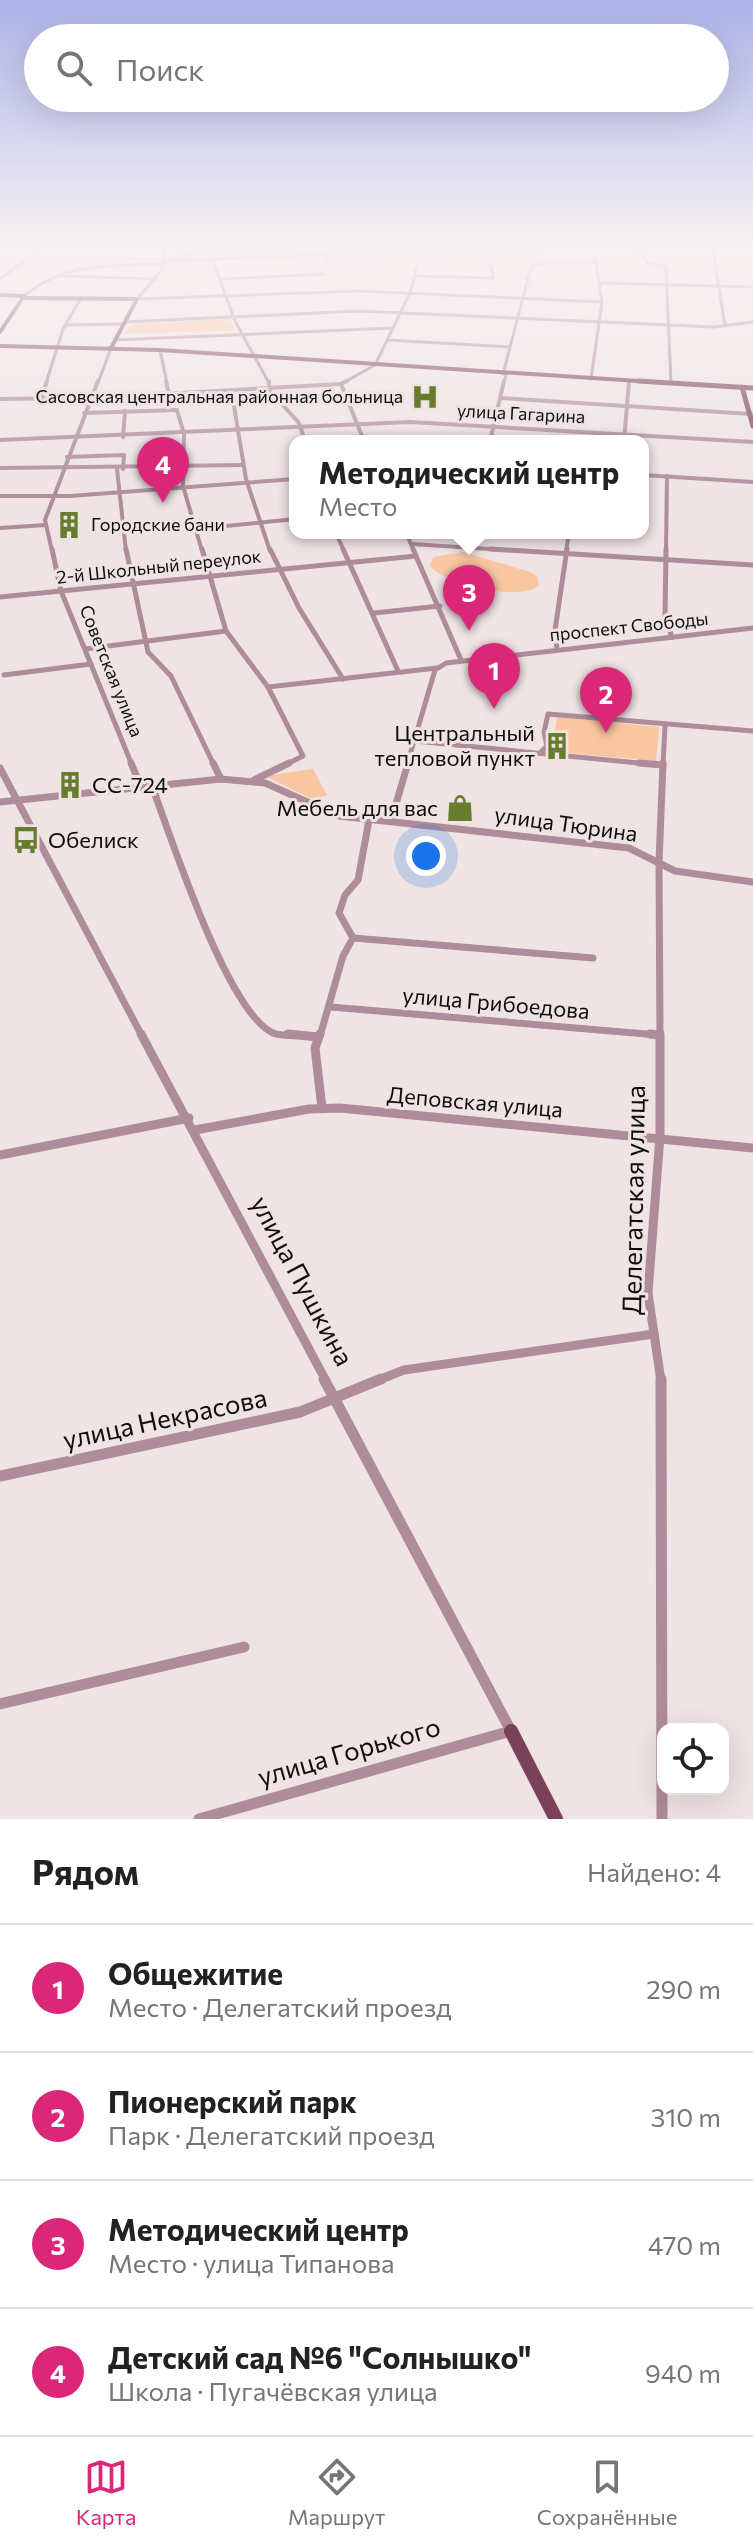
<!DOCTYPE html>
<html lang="ru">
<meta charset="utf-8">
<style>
:root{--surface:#fff;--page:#f2f2f2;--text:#222;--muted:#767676;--line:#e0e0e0;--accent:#db2777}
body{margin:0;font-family:Commissioner,sans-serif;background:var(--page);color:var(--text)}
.controls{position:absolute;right:24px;bottom:24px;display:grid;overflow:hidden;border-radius:16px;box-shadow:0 8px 32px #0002}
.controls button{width:72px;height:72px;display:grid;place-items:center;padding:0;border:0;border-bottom:2px solid var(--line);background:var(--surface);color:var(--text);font:40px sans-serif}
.you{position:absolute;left:426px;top:856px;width:28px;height:28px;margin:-20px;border:6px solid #fff;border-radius:50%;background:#1a73e8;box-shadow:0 0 0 12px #1a73e833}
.badge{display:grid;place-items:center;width:52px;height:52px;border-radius:50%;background:var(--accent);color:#fff;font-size:26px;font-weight:700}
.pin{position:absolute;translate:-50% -66px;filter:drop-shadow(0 2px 4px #0008)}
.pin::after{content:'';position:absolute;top:42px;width:28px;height:24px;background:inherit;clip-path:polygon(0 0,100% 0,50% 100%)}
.popup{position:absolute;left:289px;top:435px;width:360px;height:104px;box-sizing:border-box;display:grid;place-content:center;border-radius:16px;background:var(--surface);filter:drop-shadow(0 2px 6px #0005);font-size:26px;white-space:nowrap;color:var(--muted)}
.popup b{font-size:30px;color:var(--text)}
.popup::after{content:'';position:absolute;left:50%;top:100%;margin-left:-16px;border:16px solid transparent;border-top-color:var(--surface)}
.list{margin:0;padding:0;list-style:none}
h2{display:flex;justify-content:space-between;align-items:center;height:104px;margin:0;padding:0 32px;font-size:34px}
h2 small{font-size:26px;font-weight:400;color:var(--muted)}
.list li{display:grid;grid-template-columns:52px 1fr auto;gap:24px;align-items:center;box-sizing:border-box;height:128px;padding:0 32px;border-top:2px solid var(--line)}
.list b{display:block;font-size:30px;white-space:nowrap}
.list p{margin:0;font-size:26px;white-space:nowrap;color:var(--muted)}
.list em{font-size:26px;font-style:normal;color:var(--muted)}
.icon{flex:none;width:44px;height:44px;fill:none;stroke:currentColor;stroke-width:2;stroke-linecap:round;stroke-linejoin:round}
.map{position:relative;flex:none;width:753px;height:1819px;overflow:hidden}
.search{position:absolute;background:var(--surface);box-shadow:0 8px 32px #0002;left:24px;right:24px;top:24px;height:88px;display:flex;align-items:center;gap:20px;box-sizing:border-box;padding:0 28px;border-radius:44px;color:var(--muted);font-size:30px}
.sheet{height:616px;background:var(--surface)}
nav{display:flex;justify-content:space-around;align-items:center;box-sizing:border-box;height:112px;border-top:2px solid var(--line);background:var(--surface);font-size:22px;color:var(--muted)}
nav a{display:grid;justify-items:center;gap:4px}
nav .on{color:var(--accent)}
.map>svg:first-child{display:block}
.green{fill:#f9c6a1}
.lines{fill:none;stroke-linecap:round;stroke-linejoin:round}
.stream{stroke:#f3b4ea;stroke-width:2}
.minor-far5{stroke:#ae8c99;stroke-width:3}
.minor-far4{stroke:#ae8c99;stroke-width:4}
.minor-far3{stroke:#ae8c99;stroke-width:5}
.minor-far2{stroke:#ae8c99;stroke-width:7}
.minor-far1{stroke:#ae8c99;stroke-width:9}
.minor{stroke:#ae8c99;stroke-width:11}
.major-far2{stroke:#7a415a;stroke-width:4}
.major-far1{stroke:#7a415a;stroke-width:5}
.major{stroke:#7a415a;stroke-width:14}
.labels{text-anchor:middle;stroke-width:6;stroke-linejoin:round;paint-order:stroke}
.far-poi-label{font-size:18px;fill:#100d0d;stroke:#efe3e4;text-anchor:end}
.far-street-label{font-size:18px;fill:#100d0d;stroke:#efe3e4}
.poi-label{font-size:22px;fill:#100d0d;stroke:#efe3e4;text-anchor:end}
.street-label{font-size:22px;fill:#100d0d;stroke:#efe3e4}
.near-street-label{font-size:26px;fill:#100d0d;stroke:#efe3e4}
</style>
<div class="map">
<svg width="753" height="1819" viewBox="0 0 753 1819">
<rect width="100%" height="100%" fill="#efe3e4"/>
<g class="green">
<polygon points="545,249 546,256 432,259 316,254 168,261 169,257 198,254 198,250"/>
<polygon points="229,319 236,330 124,334 131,324"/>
<path d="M463,552l67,20 7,4 2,9c-17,18 -95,-1 -109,-19l3,-9z"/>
<polygon points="557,717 659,727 656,761 568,753 568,745 554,739"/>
<polygon points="313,769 327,795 314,800 265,776"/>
</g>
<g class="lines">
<g class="stream">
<polyline points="598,249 602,249"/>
<polyline points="0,259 98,256 162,260"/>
<polyline points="180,259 326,253 368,261 402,254 447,257 503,249"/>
</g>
<g class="minor-far5">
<polyline points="277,249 443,249"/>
<polyline points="637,249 647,262 666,267 671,383"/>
<polyline points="752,249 753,252"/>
<polyline points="713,251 725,326"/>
<polyline points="33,255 37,249"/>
<polyline points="180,256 207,250 260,249"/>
<polyline points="212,258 235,321 269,383"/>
<polyline points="165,261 321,255 327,256 327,261"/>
<polyline points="63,276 157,279"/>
<polyline points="417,276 494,278 490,263"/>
<polyline points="0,279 23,262"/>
<polyline points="221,279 323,274"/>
<polyline points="602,283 753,287"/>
<path d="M24,296c40,-34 90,-31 140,-32"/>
<polyline points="137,299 359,291 602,302"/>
<polyline points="137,299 162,270 165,249"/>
<polyline points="125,322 358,311 714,327 753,322"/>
<polyline points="65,325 123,324"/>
<polyline points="114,340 393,328"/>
<polyline points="388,340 510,347"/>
<polyline points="160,350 167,383"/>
<polyline points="503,374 531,267 548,262 596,262"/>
<polyline points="591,379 602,302 595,255"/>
<polyline points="46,383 63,329 81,298"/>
<polyline points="98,383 111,348"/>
<polyline points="343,383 375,365 410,293 417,267"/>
<polyline points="504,383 506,374"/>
</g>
<g class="minor-far4">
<polyline points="166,381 169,394"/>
<polyline points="269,381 269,390 299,423 305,441"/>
<polyline points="347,381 341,384 364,441"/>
<polyline points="501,398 751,414"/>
<polyline points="0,399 90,398 341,384"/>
<polyline points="41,399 47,381"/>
<polyline points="234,406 246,479 270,551"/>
<polyline points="84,413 177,410 184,434 183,486 202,551"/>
<polyline points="123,437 125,411"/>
<polyline points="0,440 410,422 753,442"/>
<polyline points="490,441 504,381"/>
<polyline points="624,441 629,381"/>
<polyline points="67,457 124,455 123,469"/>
<polyline points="0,468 243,465"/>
<polyline points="117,469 126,551"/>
<polyline points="643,475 753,482"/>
<polyline points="0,496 70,496 295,479"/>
<polyline points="226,526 295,519"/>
<polyline points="0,528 46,525"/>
<polyline points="336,533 344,551"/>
<polyline points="406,533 414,551"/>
<polyline points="411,544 523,551"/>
<polyline points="461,545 464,533"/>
<polyline points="52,551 45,520 98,381"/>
<polyline points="566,551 569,533"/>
<polyline points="666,551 667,476"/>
</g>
<g class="minor-far3">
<polyline points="52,549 61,591 132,765"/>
<polyline points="126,549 148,652 171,676 214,765"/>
<polyline points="202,549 226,631 268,687 303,756 285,765"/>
<polyline points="270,549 299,608 343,679"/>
<polyline points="343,549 398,671"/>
<polyline points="413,549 461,660"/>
<polyline points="490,549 753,565"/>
<polyline points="666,549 665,617 672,637"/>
<polyline points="0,597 416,556"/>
<polyline points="374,613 440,606"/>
<polyline points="85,649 226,631"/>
<polyline points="557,650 555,630 567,549"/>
<polyline points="4,675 91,664"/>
<polyline points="268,687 437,668"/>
<polyline points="415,741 659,765"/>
<polyline points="540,753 547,746 544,732 548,714 753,731"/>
<polyline points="407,765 435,670 446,663 753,628"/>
<polyline points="663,765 665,726"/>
</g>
<g class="minor-far2">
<polyline points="131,763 141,787"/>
<polyline points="213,763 221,779"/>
<polyline points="639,763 663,765"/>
<polyline points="0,768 142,1036"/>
<polyline points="254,780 289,763"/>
<path d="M152,786c19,51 75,226 121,247 9,4 27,2 37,3"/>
<polyline points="0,802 221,779 265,783 339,816 629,848 675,871 753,882"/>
<polyline points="391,821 408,763"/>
<polyline points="353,938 593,958"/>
<polyline points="331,1007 658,1035"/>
<polyline points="320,1036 343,956 353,938 339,913 345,895 358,880 369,820"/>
<polyline points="660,1036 659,862 663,763"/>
</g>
<g class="minor-far1">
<polyline points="141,1034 326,1381"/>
<polyline points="288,1034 318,1037"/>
<polyline points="320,1034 315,1048 322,1108"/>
<polyline points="650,1034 658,1035"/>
<polyline points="660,1034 660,1136 648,1293 661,1381"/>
<polyline points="195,1130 309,1109 340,1108 753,1148"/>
<polyline points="0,1155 189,1118"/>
<polyline points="376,1381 404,1370 654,1334"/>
</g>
<g class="minor">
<polyline points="661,1379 662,1819"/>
<polyline points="0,1476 300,1412 381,1379"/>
<polyline points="0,1704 244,1647"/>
<polyline points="199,1819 511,1731 324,1379"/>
</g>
<g class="major-far2">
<polyline points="0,295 24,296"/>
<polyline points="22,298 137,299 111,348"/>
<polyline points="0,332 24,296"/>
<polyline points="0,346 160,350 669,383"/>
</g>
<g class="major-far1">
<polyline points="638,381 753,388"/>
<polyline points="742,387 753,426"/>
</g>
<polyline class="major" points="511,1731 556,1819"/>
</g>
<linearGradient id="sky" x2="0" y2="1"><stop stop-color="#acb4e9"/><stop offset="0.49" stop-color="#f8f2f3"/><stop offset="1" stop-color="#f8f2f3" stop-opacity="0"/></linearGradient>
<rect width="753" height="504" fill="url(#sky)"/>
<defs>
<g id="hospital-bare" transform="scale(2.16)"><path d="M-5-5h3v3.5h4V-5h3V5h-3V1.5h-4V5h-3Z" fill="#677c2c" stroke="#efe3e4" stroke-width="2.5" paint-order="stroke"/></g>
<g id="building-bare" transform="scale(2.16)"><path d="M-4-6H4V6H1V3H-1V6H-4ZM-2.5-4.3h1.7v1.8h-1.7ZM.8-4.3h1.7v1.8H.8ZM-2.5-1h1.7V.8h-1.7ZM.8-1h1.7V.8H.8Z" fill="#677c2c" stroke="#efe3e4" stroke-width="2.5" paint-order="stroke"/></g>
<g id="shop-bare" transform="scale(2.16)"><path d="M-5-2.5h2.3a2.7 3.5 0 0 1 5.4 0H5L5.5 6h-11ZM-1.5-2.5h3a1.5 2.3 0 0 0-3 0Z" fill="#677c2c" stroke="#efe3e4" stroke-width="2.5" paint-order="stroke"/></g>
<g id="bus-bare" transform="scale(2.16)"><path d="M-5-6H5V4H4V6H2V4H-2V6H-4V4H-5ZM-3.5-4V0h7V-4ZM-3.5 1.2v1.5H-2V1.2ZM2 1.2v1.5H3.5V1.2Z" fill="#677c2c" stroke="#efe3e4" stroke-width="2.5" paint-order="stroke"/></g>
</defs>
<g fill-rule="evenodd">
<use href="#hospital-bare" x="425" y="397"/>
<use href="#building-bare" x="69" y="525"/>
<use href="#building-bare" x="557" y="746"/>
<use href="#building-bare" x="70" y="785"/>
<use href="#shop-bare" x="460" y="808"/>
<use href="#bus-bare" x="26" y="840"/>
</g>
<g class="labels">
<g class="far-poi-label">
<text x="403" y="403">Сасовская центральная районная больница</text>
<text x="91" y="531" text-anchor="start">Городские бани</text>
</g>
<g class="far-street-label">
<text transform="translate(521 414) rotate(3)" y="6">улица Гагарина</text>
<text transform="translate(159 567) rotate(-6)" y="6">2-й Школьный переулок</text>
<text transform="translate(629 627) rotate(-6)" y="6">проспект Свободы</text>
<text transform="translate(111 671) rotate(68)" y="6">Советская улица</text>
</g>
<g class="poi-label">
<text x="535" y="741">Центральный<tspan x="535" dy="25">тепловой пункт</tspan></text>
<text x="92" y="793" text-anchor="start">СС-724</text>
<text x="438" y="816">Мебель для вас</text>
<text x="48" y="848" text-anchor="start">Обелиск</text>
</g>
<g class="street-label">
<text transform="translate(566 824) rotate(8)" y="8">улица Тюрина</text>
<text transform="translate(496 1003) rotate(5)" y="8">улица Грибоедова</text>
<text transform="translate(475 1102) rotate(5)" y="8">Деповская улица</text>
</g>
<g class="near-street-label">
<text transform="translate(634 1200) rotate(-89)" y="9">Делегатская улица</text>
<text transform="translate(302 1281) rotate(62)" y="9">улица Пушкина</text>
<text transform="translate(165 1419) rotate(-12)" y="9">улица Некрасова</text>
<text transform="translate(349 1752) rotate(-16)" y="9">улица Горького</text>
</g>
</g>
</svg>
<div class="controls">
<button><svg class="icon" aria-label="locate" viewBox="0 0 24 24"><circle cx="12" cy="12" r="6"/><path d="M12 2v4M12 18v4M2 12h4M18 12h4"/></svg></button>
</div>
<div class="you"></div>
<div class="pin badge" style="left:494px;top:709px">1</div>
<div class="pin badge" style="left:606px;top:733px">2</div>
<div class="pin badge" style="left:469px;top:631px">3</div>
<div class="popup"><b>Методический центр</b>Место</div>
<div class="pin badge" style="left:163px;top:503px">4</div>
<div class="search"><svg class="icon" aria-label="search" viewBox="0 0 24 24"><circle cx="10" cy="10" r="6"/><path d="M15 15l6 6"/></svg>Поиск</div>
</div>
<section class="sheet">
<h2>Рядом<small>Найдено: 4</small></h2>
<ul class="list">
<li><span class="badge">1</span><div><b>Общежитие</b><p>Место · Делегатский проезд</p></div><em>290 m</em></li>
<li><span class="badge">2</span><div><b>Пионерский парк</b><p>Парк · Делегатский проезд</p></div><em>310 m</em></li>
<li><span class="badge">3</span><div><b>Методический центр</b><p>Место · улица Типанова</p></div><em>470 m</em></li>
<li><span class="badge">4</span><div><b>Детский сад №6 &quot;Солнышко&quot;</b><p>Школа · Пугачёвская улица</p></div><em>940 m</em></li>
</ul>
</section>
<nav>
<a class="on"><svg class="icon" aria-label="map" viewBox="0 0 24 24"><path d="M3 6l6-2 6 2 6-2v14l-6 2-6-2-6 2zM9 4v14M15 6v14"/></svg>Карта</a>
<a><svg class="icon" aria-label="directions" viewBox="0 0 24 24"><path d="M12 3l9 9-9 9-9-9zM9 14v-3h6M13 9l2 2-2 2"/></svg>Маршрут</a>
<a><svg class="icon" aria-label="saved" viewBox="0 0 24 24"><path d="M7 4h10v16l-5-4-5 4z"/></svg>Сохранённые</a>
</nav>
